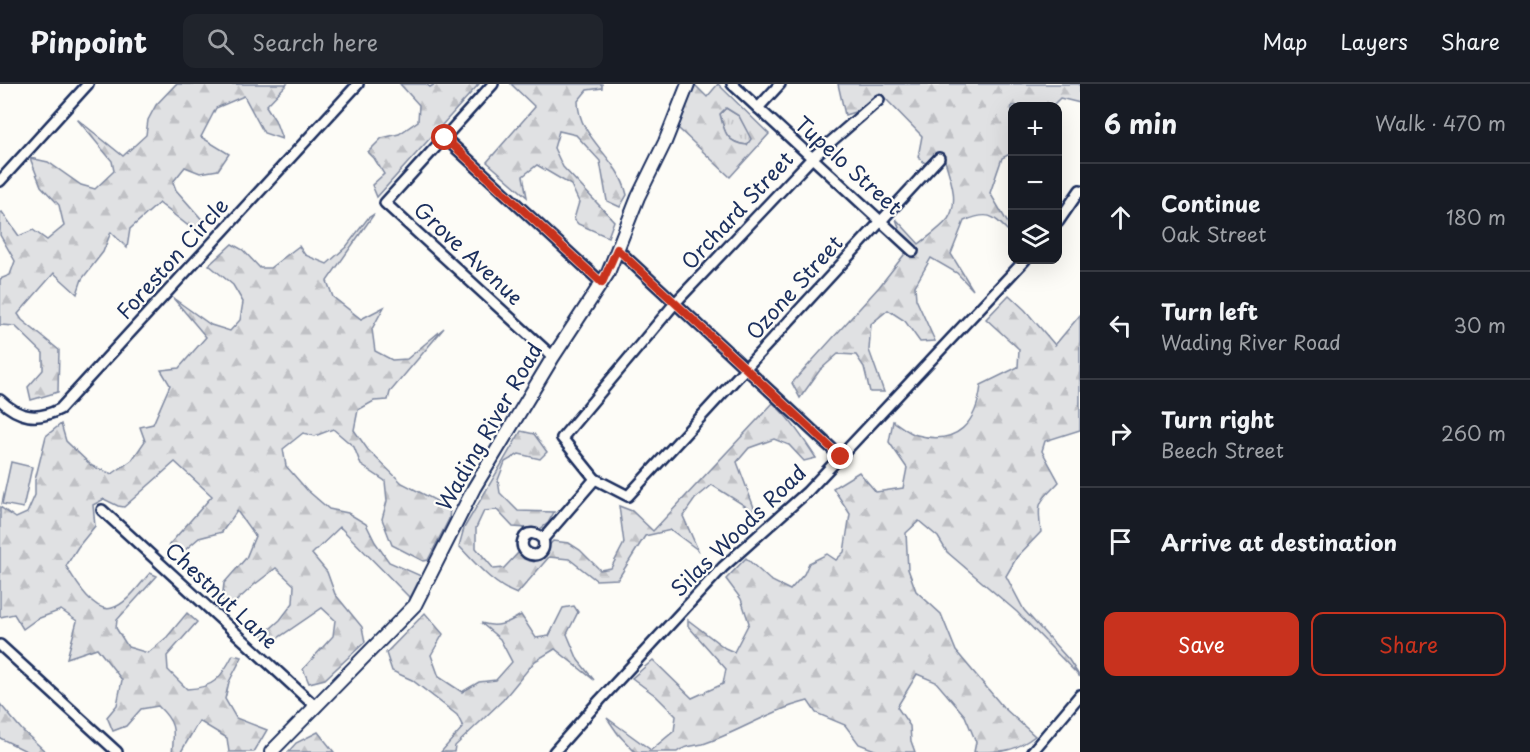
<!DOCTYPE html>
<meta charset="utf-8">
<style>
:root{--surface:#171b24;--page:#20242c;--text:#f1f3f6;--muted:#9ea1a6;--line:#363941;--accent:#c8321e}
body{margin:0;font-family:"Playpen Sans",sans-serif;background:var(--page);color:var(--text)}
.controls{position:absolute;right:18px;top:18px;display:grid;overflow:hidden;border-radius:12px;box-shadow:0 6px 24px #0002}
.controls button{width:54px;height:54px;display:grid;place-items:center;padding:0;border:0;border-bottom:2px solid var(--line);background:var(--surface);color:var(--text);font:30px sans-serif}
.stop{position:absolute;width:18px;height:18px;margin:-14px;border:4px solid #c8321e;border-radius:50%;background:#fff}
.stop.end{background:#c8321e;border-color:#fff;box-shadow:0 2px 6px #0008}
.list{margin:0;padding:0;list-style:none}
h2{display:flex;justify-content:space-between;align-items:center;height:78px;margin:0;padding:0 24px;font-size:26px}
h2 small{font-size:20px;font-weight:400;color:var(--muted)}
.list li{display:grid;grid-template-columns:39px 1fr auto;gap:18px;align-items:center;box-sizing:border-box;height:108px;padding:0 24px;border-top:2px solid var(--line)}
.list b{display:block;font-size:22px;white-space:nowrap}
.list p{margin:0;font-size:20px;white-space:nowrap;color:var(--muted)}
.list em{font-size:20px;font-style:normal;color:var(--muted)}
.actions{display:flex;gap:12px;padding:18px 24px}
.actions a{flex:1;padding:14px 0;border:2px solid var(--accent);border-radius:12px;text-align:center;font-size:21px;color:var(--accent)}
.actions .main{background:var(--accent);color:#fff}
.icon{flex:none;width:33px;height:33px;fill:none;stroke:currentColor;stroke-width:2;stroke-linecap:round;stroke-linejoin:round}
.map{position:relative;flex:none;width:1080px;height:668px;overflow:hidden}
header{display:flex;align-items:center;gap:36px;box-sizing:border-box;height:84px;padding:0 30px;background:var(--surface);border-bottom:2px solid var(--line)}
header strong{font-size:28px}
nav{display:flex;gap:33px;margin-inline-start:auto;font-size:21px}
.search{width:420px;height:54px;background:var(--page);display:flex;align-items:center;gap:15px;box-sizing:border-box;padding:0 21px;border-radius:12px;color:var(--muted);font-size:22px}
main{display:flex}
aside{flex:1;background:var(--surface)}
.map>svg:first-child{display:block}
.grass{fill:url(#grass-tufts);stroke:#7e88a0;stroke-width:1.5}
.forest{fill:url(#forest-firs);stroke:#7e88a0;stroke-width:1.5;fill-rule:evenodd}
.park{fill:#e0e1e3;stroke:#7e88a0;stroke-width:1.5}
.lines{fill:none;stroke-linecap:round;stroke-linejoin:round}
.minor-casing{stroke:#1b2f5e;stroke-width:14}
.major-casing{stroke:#1b2f5e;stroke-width:16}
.minor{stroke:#fdfcf7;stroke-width:9}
.major{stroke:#fdfcf7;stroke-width:12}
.route{stroke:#c8321e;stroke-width:8}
.labels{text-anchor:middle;stroke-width:4.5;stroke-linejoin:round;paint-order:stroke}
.street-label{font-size:21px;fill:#1b2f5e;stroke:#fdfcf7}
</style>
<header>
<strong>Pinpoint</strong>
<div class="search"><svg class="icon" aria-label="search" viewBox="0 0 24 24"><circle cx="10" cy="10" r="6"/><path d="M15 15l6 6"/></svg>Search here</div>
<nav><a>Map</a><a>Layers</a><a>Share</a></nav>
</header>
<main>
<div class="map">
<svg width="1080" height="668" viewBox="0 0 1080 668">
<defs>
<pattern id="grass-tufts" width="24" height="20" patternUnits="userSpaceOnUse" patternTransform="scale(1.5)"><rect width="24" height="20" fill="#e0e1e3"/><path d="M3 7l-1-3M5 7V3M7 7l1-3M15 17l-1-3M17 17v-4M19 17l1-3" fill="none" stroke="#c0c1c5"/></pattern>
<pattern id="forest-firs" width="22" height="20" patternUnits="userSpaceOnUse" patternTransform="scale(1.5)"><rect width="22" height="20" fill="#e0e1e3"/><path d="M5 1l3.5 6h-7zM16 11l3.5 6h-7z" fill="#c0c1c5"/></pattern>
</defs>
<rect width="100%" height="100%" fill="#fdfcf7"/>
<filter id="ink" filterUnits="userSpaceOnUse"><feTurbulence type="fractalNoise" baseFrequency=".0167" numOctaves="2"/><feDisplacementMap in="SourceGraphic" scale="12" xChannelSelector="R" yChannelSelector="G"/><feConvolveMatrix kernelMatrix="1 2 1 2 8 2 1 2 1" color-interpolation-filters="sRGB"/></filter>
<g filter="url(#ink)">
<path class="grass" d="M726,24l13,8 13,23 -5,6c-21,-2 -23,-14 -27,-31z"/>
<g class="forest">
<polygon points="176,0 287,0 266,22 275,36 282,55 264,49 244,12 216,24 201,53 229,70 218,86 200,89 185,83 173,98 176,106 205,139 200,151 159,119 130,145 127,164 111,148 103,168 82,195 77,210 54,189 18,230 22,236 59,266 58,308 31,316 28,303 43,286 43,269 15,242 0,241 0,195 10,191 15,177 0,151 0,129 2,128 19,152 33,146 47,156 64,142 59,121 41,102 30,74 48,78 81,101 95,105 114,87 112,77 77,35 123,72 146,51 148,36 156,21"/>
<polygon points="400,0 426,0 430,3 435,0 479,0 377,113 372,101 384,90 374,74 368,68 382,54 399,50 418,37 419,21"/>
<path d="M511,0h91v4l-15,2 -9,11c0,38 40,55 49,94l-7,12 -13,-6 -7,-40 -24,-26 -17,-4 -5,17 9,19 51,54 -6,16 -30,-13 -4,-5 5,-17 -8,-17 -34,-20 -14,11 4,21 -40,-35 48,-55z"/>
<path d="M694,0l13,13 11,-13 51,50 -39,43 -52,-49zM726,24l13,8 12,23 -4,6c-21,-2 -23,-14 -27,-31z"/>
<path d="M838,0h242v19l-20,-5 -8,8h-40v47l-10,5 -12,35 22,37v5c-19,-19 -21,-25 -48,-14l-13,33 22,36 -16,-17 -26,-15 -16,28 1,13 19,42 -15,1 -15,-21 -17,-11 -17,14 -2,26 15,42h-14l-6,-25 -8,-12 -18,-1 -18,16 -20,28 -8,-15 87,-96 28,-36 -11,-32 23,25c9,-7 22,-16 29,-25 13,-19 0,-46 -5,-65l-18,9 -7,-6 4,-21 -42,-43 -22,18 -13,4z"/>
<path d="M374,130l-47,67 6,16 28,22 23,-12 -12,22 3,22 17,9 15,-1 37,-31 -54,64 -2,8 -14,1 -16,9 -4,20 14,20 34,33 48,25 -1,11 -21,41 -5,1 -31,-16 -10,-26 5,-18 -2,-20 -24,-16 -7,-18 -21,-18 -18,7 -12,-3 -20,16 3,17 21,24 22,19 19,4 18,11 9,18 14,20 32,14 -11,22 -70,-71 -28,27 15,18 8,22 27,33 3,15 -40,37 -16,4 -6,-14 30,-33 2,-16 -13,-12 -50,34 -9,-7 17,-15 13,-17 1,-18 -18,-17 -22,17 -24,22 -8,-7 2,-17 22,-25 9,-22 -18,-25 -15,21 -23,6 -14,12 -16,-5 43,-49 -37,-34 -51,45 -6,-1 -14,-7 -11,6 2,21 -17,21 -12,19c8,13 28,48 46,42 15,-4 28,-24 38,-35l7,3 -40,44 -1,8 12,19 20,6 19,-16 20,-24 10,9 -30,34 1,14 19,19c27,-1 34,-11 46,-34l9,2 -13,25 -4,17 11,19 31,12 -13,22h-25l-2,-14 -28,-17 -18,31h-9c3,-23 3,-30 -14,-46l-17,3 -15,17 -13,5 -6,-14 10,-12 5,-25 -25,-32 -30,10 10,-37 -16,-11 -24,9 -14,10 -9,-15 -14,3v-110l16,11 11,-5 8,-18v-15l11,-44 15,-12 5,17 26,25 20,8 20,-14 13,-19 -5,-14 13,-3 17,-39 -9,-15 18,-2 27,-31 -33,-39 38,27 19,6 10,-11 3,-18 -10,-17 -24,-20 23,-21 11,6 17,18h10l29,-22 6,9 22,9 19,-17 22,-29z"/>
<path d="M1009,211l16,15 30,35 25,-30v115l-35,11 -3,10 17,31c-21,22 -22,19 -18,50l-24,25 -11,19 18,34 45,50 11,17 -63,-65 -70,-60 -9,-15 -19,-16 -13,12 2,36 8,22 25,23 15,37 47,56 32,29c-21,16 -32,16 -61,16l2,-10 -11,-26 -29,-34 -19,-8 -20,33 13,19 1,15 4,11h-35l-21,-8 -14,-19 -29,-12 -8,-12c-37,9 -69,31 -105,43 -9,2 -20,2 -26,8h-42l-17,-18 -11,-16 44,32 23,-19 2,-15 -20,-20 -24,-18 21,-18 39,38 31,-14 3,-15 -38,-43v-6l37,28 9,4 15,-29 -8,-24 -15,-20 20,-21 24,22 20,10 14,-16 5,-11 18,-9 9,6 8,-8 6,-38 -17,-26 26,-16 17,20 27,-4 4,-20 -18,-26 4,-21c7,4 15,12 24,14 40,11 60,-12 64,-50l37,-18 1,-18 -33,-30z"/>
<path d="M773,319c18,17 30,35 43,55l-12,3 -15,-16 -15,-6 -25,9 -12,14 19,51 -44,-28 -17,14 -12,17 15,34 -27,-20 -26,6 -27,43 -22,1 -27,-21 -20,-2 -32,37c-24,-9 -41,-30 -58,-48l5,-18 57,-97 13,3 13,18 -7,7 -21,-5 -14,8 -7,18 2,13 18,18 36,1 -6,11 -8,6 -27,-2 -16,-17 -13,1 -8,17v20l18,21 10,-1 15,-16 5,7 10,3 19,-21 16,2 11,7 20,20 11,-2 13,-25 -5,-37 13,5 21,20z"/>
<path d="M574,522l4,6 -11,22 11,26 16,20 -39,-31 -20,12 -32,39 -48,46 -1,6h-13l22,-25 -6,-12 -45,-35 -20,-9 -6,-18 39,-40 18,21 -12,21 8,22 23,15 17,-10 17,-2 16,-18 -12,-23 -19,-16c16,5 25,1 40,-8l15,23 13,-2 14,-28z"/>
<polygon points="0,620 22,646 46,668 28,668 0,654"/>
<polygon points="318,648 334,668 288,668 296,659"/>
</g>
<polygon class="park" points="11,378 32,383 23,424 2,420"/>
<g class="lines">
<g class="minor-casing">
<g id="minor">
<polyline points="493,0 385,119 553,273"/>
<polyline points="732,0 913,167"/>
<polyline points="879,16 812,74 676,218 562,354 595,395 628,412 939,74"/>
<polyline points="758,24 780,0"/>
<polyline points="445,54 602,199"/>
<polyline points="0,97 88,0"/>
<polyline points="1058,138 1080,106"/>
<polyline points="617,165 841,373"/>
<path d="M0,316c19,18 37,21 60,9l298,-325"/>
<polyline points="102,426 316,623"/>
<path d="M543,455c-6,-6 -16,-9 -20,1 -6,17 26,23 20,-1l52,-60"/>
<polyline points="0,561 117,668"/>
<polyline points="554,668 600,616 723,483 807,408 1025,176"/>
<polyline points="1032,668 1080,611"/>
</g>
</g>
<g class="major-casing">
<polyline id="major" points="271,668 415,521 474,404 553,273 608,189 638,113 665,58 688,0"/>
</g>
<use href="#minor" class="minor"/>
<use href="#major" class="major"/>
</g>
</g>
<g class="lines" filter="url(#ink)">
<polyline class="route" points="445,54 602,199 617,165 841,373"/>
</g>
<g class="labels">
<g class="street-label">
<text transform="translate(848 82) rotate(42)" y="7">Tupelo Street</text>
<text transform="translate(738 127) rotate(-47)" y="7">Orchard Street</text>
<text transform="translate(468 170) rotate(43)" y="7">Grove Avenue</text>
<text transform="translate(173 175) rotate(-48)" y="7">Foreston Circle</text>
<text transform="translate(795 204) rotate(-48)" y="7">Ozone Street</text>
<text transform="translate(490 343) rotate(-60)" y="7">Wading River Road</text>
<text transform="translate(739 447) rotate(-44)" y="7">Silas Woods Road</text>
<text transform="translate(221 512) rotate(43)" y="7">Chestnut Lane</text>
</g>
</g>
</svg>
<div class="controls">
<button>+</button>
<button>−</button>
<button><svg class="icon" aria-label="layers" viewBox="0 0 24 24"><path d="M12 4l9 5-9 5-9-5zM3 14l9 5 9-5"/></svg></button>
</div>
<div class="stop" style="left:445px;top:54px"></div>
<div class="stop end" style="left:841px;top:373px"></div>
</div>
<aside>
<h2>6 min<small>Walk · 470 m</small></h2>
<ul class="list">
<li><svg class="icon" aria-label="ahead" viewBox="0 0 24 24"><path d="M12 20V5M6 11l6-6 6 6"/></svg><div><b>Continue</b><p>Oak Street</p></div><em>180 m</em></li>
<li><svg class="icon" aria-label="left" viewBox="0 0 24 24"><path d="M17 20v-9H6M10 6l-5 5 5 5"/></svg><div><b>Turn left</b><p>Wading River Road</p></div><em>30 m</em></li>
<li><svg class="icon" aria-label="right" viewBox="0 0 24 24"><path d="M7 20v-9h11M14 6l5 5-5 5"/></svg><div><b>Turn right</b><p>Beech Street</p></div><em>260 m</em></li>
<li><svg class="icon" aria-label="arrive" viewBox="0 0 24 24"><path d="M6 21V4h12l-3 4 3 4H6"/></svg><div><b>Arrive at destination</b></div></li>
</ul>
<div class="actions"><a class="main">Save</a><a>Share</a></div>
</aside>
</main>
